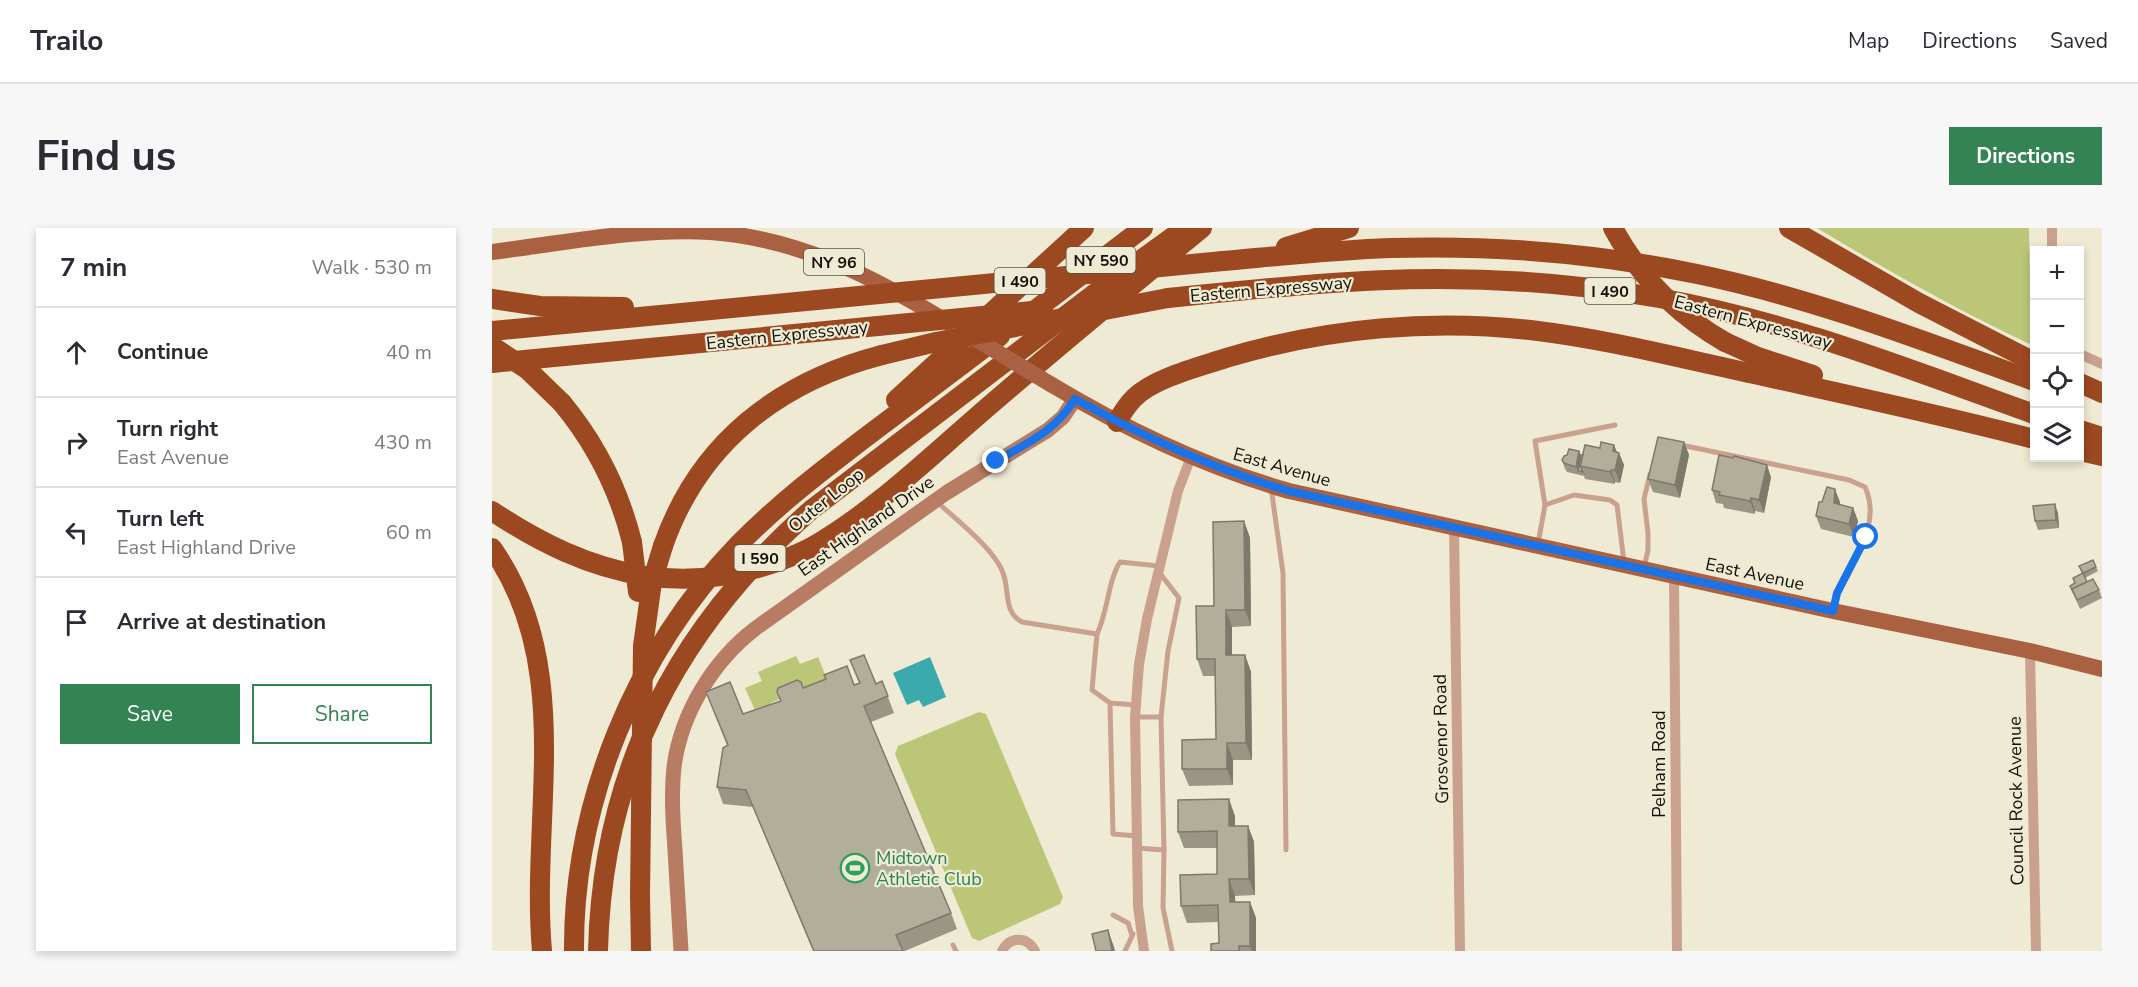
<!DOCTYPE html>
<meta charset="utf-8">
<style>
:root{--surface:#fff;--page:#f7f7f7;--text:#2b2b33;--muted:#7c7c81;--line:#e1e1e2;--accent:#348353}
body{margin:0;font-family:"Nunito Sans",sans-serif;background:var(--page);color:var(--text)}
.controls{position:absolute;right:18px;top:18px;display:grid;overflow:hidden;border-radius:0px;box-shadow:0 3px 9px #0003}
.controls button{width:54px;height:54px;display:grid;place-items:center;padding:0;border:0;border-bottom:2px solid var(--line);background:var(--surface);color:var(--text);font:30px sans-serif}
.stop{position:absolute;width:18px;height:18px;margin:-14px;border:4px solid #1a73e8;border-radius:50%;background:#fff}
.stop.end{background:#1a73e8;border-color:#fff;box-shadow:0 2px 6px #0008}
.list{margin:0;padding:0;list-style:none}
h2{display:flex;justify-content:space-between;align-items:center;height:78px;margin:0;padding:0 24px;font-size:26px}
h2 small{font-size:20px;font-weight:400;color:var(--muted)}
.list li{display:grid;grid-template-columns:39px 1fr auto;gap:18px;align-items:center;box-sizing:border-box;height:90px;padding:0 24px;border-top:2px solid var(--line)}
.list b{display:block;font-size:22px;white-space:nowrap}
.list p{margin:0;font-size:20px;white-space:nowrap;color:var(--muted)}
.list em{font-size:20px;font-style:normal;color:var(--muted)}
.actions{display:flex;gap:12px;padding:18px 24px}
.actions a{flex:1;padding:14px 0;border:2px solid var(--accent);border-radius:0px;text-align:center;font-size:21px;color:var(--accent)}
.actions .main{background:var(--accent);color:#fff}
.icon{flex:none;width:33px;height:33px;fill:none;stroke:currentColor;stroke-width:2;stroke-linecap:round;stroke-linejoin:round}
.map{position:relative;flex:none;width:1610px;height:723px;overflow:hidden;border-radius:0px}
header{display:flex;align-items:center;gap:36px;box-sizing:border-box;height:84px;padding:0 30px;background:var(--surface);border-bottom:2px solid var(--line)}
header strong{font-size:28px}
nav{display:flex;gap:33px;margin-inline-start:auto;font-size:21px}
.intro{display:flex;align-items:center;justify-content:space-between;box-sizing:border-box;height:144px;padding:0 36px}
h1{margin:0;font-size:42px}
.button{padding:15px 27px;border-radius:0px;background:var(--accent);color:#fff;font-size:21px;font-weight:700}
main{display:flex;gap:36px;padding:0 36px}
aside{flex:1;background:var(--surface);border-radius:0px;box-shadow:0 3px 9px #0003}
.map>svg:first-child{display:block}
.green{fill:#bbc776}
.water{fill:#3aaaac}
.lines{fill:none;stroke-linecap:round;stroke-linejoin:round}
.lane{stroke:#caa08f;stroke-width:5}
.street{stroke:#caa08f;stroke-width:10}
.secondary{stroke:#b87c63;stroke-width:15}
.primary{stroke:#a96142;stroke-width:16}
.highway{stroke:#9c4821;stroke-width:20}
.primary-bridge{stroke:#a96142;stroke-width:16}
.highway-bridge{stroke:#9c4821;stroke-width:20}
.wall{fill:#9a9684}
.shaded-wall{fill:#7d7a6c}
.building{fill:#b3ae9a;stroke:#7d7a6c;stroke-width:1.5}
.route{stroke:#1a73e8;stroke-width:8}
.labels{text-anchor:middle;stroke-width:4.5;stroke-linejoin:round;paint-order:stroke}
.shield{fill:#efead4;stroke:#555246;stroke-width:1.5}
.shield-label{font-size:16px;font-weight:bold;fill:#131109}
.street-label{font-size:18px;fill:#131109;stroke:#efead4}
.leisure-label{font-size:18px;fill:#27864d;stroke:#efead4;text-anchor:start}
</style>
<header>
<strong>Trailo</strong>
<nav><a>Map</a><a>Directions</a><a>Saved</a></nav>
</header>
<div class="intro"><h1>Find us</h1><a class="button">Directions</a></div>
<main>
<aside>
<h2>7 min<small>Walk · 530 m</small></h2>
<ul class="list">
<li><svg class="icon" aria-label="ahead" viewBox="0 0 24 24"><path d="M12 20V5M6 11l6-6 6 6"/></svg><div><b>Continue</b></div><em>40 m</em></li>
<li><svg class="icon" aria-label="right" viewBox="0 0 24 24"><path d="M7 20v-9h11M14 6l5 5-5 5"/></svg><div><b>Turn right</b><p>East Avenue</p></div><em>430 m</em></li>
<li><svg class="icon" aria-label="left" viewBox="0 0 24 24"><path d="M17 20v-9H6M10 6l-5 5 5 5"/></svg><div><b>Turn left</b><p>East Highland Drive</p></div><em>60 m</em></li>
<li><svg class="icon" aria-label="arrive" viewBox="0 0 24 24"><path d="M6 21V4h12l-3 4 3 4H6"/></svg><div><b>Arrive at destination</b></div></li>
</ul>
<div class="actions"><a class="main">Save</a><a>Share</a></div>
</aside>
<div class="map">
<svg width="1610" height="723" viewBox="0 0 1610 723">
<rect width="100%" height="100%" fill="#efead4"/>
<g class="green">
<path d="M1325,0h212l2,102 3,5v11c-75,-35 -146,-75 -217,-118z"/>
<polygon points="304,428 308,436 326,429 339,461 316,459 279,475 283,484 267,491 253,460 270,453 266,444"/>
<polygon points="487,484 494,486 571,669 568,676 487,713 480,710 403,526 406,518"/>
</g>
<polygon class="water" points="438,429 454,469 431,479 427,472 415,477 401,445"/>
<g class="lines">
<g class="lane">
<path d="M1189,217l168,35 16,7c20,44 -23,81 -31,122"/>
<polyline points="779,259 791,345 794,622"/>
<path d="M445,274c19,17 58,48 66,71 7,18 0,39 19,49l75,12 -5,56 18,13 3,131 24,2"/>
<polyline points="1053,277 1082,267 1118,272 1125,277 1132,334"/>
<polyline points="1046,316 1053,277 1043,213 1123,197"/>
<polyline points="1152,340 1156,322 1156,305 1152,271 1158,246"/>
<path d="M605,406c11,-23 11,-53 23,-72l39,4"/>
<polyline points="618,475 644,477"/>
<polyline points="644,489 669,489"/>
<polyline points="645,620 672,622 669,489 676,423 687,370 667,344"/>
<polyline points="672,622 671,680 680,723"/>
<polyline points="621,687 636,695 640,707"/>
<polyline points="461,717 464,723"/>
<polyline points="633,723 641,706"/>
</g>
<g class="street">
<polyline points="1560,0 1560,22"/>
<polyline points="1588,126 1610,136"/>
<polyline points="962,299 968,723"/>
<polyline points="1182,348 1185,723"/>
<polyline points="1538,423 1544,723"/>
<path d="M510,723c8,-15 25,-15 33,0"/>
<polyline points="652,723 646,678 643,489 647,436 655,391 686,263 699,229"/>
</g>
<path class="secondary" d="M189,723c-2,-34 -4,-67 -6,-101 -2,-28 -4,-55 -1,-83 7,-54 39,-106 82,-139l190,-135 102,-63 15,-13 12,-18"/>
<g class="primary">
<path d="M0,24c72,-9 146,-24 218,-20 88,6 164,45 237,90"/>
<path d="M560,157c75,45 153,82 237,106l544,120 197,40 72,18"/>
</g>
<g class="highway">
<polyline points="1297,0 1427,75 1542,134"/>
<polyline points="794,19 857,0"/>
<path d="M731,33c56,-5 111,-11 167,-13 103,-3 207,5 307,26 116,24 227,67 337,107"/>
<path d="M676,70c90,-9 180,-19 270,-19 74,0 148,6 221,19 130,23 252,72 375,116"/>
<polyline points="0,71 48,78 132,79"/>
<polyline points="534,89 651,0"/>
<polyline points="0,103 325,72"/>
<polyline points="1233,114 1266,129 1321,147"/>
<polyline points="0,135 386,98"/>
<polyline points="1588,155 1610,165"/>
<polyline points="404,172 592,0"/>
<path d="M70,175c34,41 57,87 70,139"/>
<path d="M625,194c5,-9 10,-17 17,-24 20,-20 65,-31 92,-40 100,-30 208,-40 312,-27 73,9 145,28 216,43 94,21 188,41 280,65"/>
<polyline points="1588,202 1610,209"/>
<polyline points="1588,223 1610,228"/>
<path d="M0,283c48,32 97,56 153,65"/>
<path d="M171,318c36,-103 115,-164 219,-191"/>
<path d="M0,320c84,119 38,268 50,403"/>
<path d="M318,320c60,-34 112,-84 164,-129 75,-65 151,-128 228,-191"/>
<polyline points="148,668 149,723"/>
<path d="M82,723c-1,-148 61,-299 164,-406 38,-39 81,-72 124,-105 46,-35 92,-69 138,-104"/>
<path d="M106,723c4,-180 79,-323 213,-441l291,-222 83,-60"/>
</g>
<polyline class="primary-bridge" points="472,104 560,157"/>
<g class="highway-bridge">
<path d="M1121,0c26,48 65,87 112,114"/>
<polyline points="325,72 731,33"/>
<polyline points="386,98 551,82"/>
<polyline points="0,118 36,142 70,175"/>
<polyline points="390,127 444,114 676,70"/>
<polyline points="140,314 146,364"/>
<path d="M153,348c58,8 112,-2 165,-28"/>
<polyline points="148,668 151,418 160,354 171,318"/>
</g>
</g>
<g class="wall">
<polygon points="1192,214 1197,227 1188,270 1161,264 1156,251"/>
<polygon points="1122,217 1125,224 1127,225 1132,237 1128,255 1123,254 1123,256 1093,251 1092,248 1075,244 1073,241 1070,232 1087,223 1089,227 1091,227"/>
<polygon points="1279,249 1272,285 1263,283 1263,286 1232,280 1231,276 1224,275 1220,262"/>
<polygon points="1330,274 1348,274 1348,277 1361,280 1366,293 1362,309 1329,301 1324,288"/>
<polygon points="1566,285 1567,300 1546,302 1543,293"/>
<polygon points="752,293 758,310 759,398 740,399 740,427 753,427 759,444 760,532 741,532 741,557 697,558 690,541 724,511 723,448 711,448 705,431 722,378"/>
<polygon points="1587,338 1604,339 1606,343 1593,350 1595,354 1607,362 1610,370 1588,381 1578,358 1583,356 1581,350 1590,346"/>
<polygon points="358,432 384,456 390,453 402,485 379,494 459,685 465,701 413,723 321,723 261,579 231,576 225,559 235,517 214,464 251,486 288,473 311,460 362,457 367,455"/>
<polygon points="743,588 743,598 756,598 762,614 763,667 743,668 743,674 758,674 764,690 764,723 719,723 727,715 726,694 695,695 689,678 725,646 725,620 692,620 686,604"/>
</g>
<g class="shaded-wall">
<polygon points="1192,214 1197,227 1188,270 1183,257"/>
<polygon points="1122,217 1126,228 1127,225 1132,237 1128,255 1123,242 1121,223"/>
<polygon points="1087,223 1090,231 1086,243 1084,239"/>
<polygon points="1275,237 1279,249 1272,285 1267,272"/>
<polygon points="1119,242 1123,254 1123,256 1118,244"/>
<polygon points="1343,261 1348,274 1346,288 1342,275"/>
<polygon points="1259,270 1263,283 1263,286 1258,273"/>
<polygon points="1563,276 1566,285 1567,300 1564,292"/>
<polygon points="1361,280 1366,293 1362,309 1357,296"/>
<polygon points="752,293 758,310 759,398 753,382"/>
<polygon points="734,382 740,399 740,444 734,427"/>
<polygon points="753,427 759,444 760,532 754,515"/>
<polygon points="735,515 741,532 741,557 735,541"/>
<polygon points="737,571 743,588 743,615 737,598"/>
<polygon points="756,598 762,614 763,667 757,651"/>
<polygon points="737,651 743,668 744,691 738,674"/>
<polygon points="758,674 764,690 764,723 760,723 758,718"/>
<polygon points="616,702 622,719 623,723 620,723"/>
</g>
<g class="building">
<polygon points="1166,209 1192,214 1183,257 1156,251"/>
<polygon points="1109,214 1122,217 1121,223 1127,225 1123,242 1119,242 1118,244 1088,238 1093,217 1108,220"/>
<polygon points="1077,221 1087,223 1084,239 1072,235 1070,232 1072,228 1075,227"/>
<polygon points="1089,227 1091,227 1088,238 1091,244 1086,243"/>
<polygon points="1227,227 1241,230 1242,228 1275,237 1267,272 1259,270 1258,273 1227,267 1228,264 1220,262"/>
<polygon points="1335,259 1343,261 1342,275 1361,280 1357,296 1324,288 1327,274 1330,274"/>
<polygon points="1563,276 1564,292 1543,293 1541,278"/>
<polygon points="752,293 753,382 734,382 734,427 753,427 754,515 735,515 735,541 690,541 690,512 724,511 723,431 705,431 704,378 722,378 721,294"/>
<polygon points="1601,332 1604,339 1591,345 1587,338"/>
<polygon points="1591,345 1595,354 1580,361 1582,366 1578,358 1583,355 1581,350"/>
<polygon points="1601,351 1607,362 1585,372 1580,361"/>
<polygon points="372,427 384,456 390,453 396,468 372,478 459,685 404,707 411,723 322,723 254,562 225,559 231,520 236,517 214,464 238,454 251,486 289,473 285,464 286,460 305,452 309,454 311,460 334,451 332,447 355,438 362,457 368,455 358,432"/>
<polygon points="737,571 737,598 756,598 757,651 737,651 738,674 758,674 758,718 747,718 747,723 719,723 719,716 727,715 726,677 689,678 688,647 725,646 725,603 686,604 686,572"/>
<polygon points="616,702 620,723 604,723 600,706"/>
</g>
<g class="lines">
<path class="route" d="M504,233c33,-19 58,-29 79,-62 69,38 138,70 214,92l544,120 4,-18 29,-56"/>
</g>
<defs>
<g id="stadium-ring" transform="scale(1.5)"><circle r="9.5" fill="#efead4" stroke="#2e9e5b" stroke-width="1.5"/><path d="M0-5a6.5 5 0 1 0 0 10a6.5 5 0 1 0 0-10ZM-3.5-1.8h7v3.6h-7Z" fill="#2e9e5b"/></g>
</defs>
<g fill-rule="evenodd">
<use href="#stadium-ring" x="363" y="640"/>
</g>
<g class="labels">
<g class="shield">
<rect x="574.5" y="19" width="69" height="26" rx="4.5"/>
<rect x="312" y="21" width="60" height="26" rx="4.5"/>
<rect x="502.5" y="40" width="51" height="26" rx="4.5"/>
<rect x="1092.5" y="50" width="51" height="26" rx="4.5"/>
<rect x="242.5" y="317" width="51" height="26" rx="4.5"/>
</g>
<g class="shield-label">
<text x="609" y="38">NY 590</text>
<text x="342" y="40">NY 96</text>
<text x="528" y="59">I 490</text>
<text x="1118" y="69">I 490</text>
<text x="268" y="336">I 590</text>
</g>
<g class="street-label">
<text transform="translate(779 61) rotate(-5)" y="6">Eastern Expressway</text>
<text transform="translate(1261 94) rotate(15)" y="6">Eastern Expressway</text>
<text transform="translate(295 107) rotate(-6)" y="6">Eastern Expressway</text>
<text transform="translate(790 239) rotate(16)" y="6">East Avenue</text>
<text transform="translate(334 272) rotate(-39)" y="6">Outer Loop</text>
<text transform="translate(374 298) rotate(-35)" y="6">East Highland Drive</text>
<text transform="translate(1263 346) rotate(12)" y="6">East Avenue</text>
<text transform="translate(949 511) rotate(-91)" y="6">Grosvenor Road</text>
<text transform="translate(1167 536) rotate(-90)" y="6">Pelham Road</text>
<text transform="translate(1524 573) rotate(-91)" y="6">Council Rock Avenue</text>
</g>
<g class="leisure-label">
<text x="384" y="636">Midtown<tspan x="384" dy="21">Athletic Club</tspan></text>
</g>
</g>
</svg>
<div class="controls">
<button>+</button>
<button>−</button>
<button><svg class="icon" aria-label="locate" viewBox="0 0 24 24"><circle cx="12" cy="12" r="6"/><path d="M12 2v4M12 18v4M2 12h4M18 12h4"/></svg></button>
<button><svg class="icon" aria-label="layers" viewBox="0 0 24 24"><path d="M12 4l9 5-9 5-9-5zM3 14l9 5 9-5"/></svg></button>
</div>
<div class="stop" style="left:1374px;top:309px"></div>
<div class="stop end" style="left:504px;top:233px"></div>
</div>
</main>
